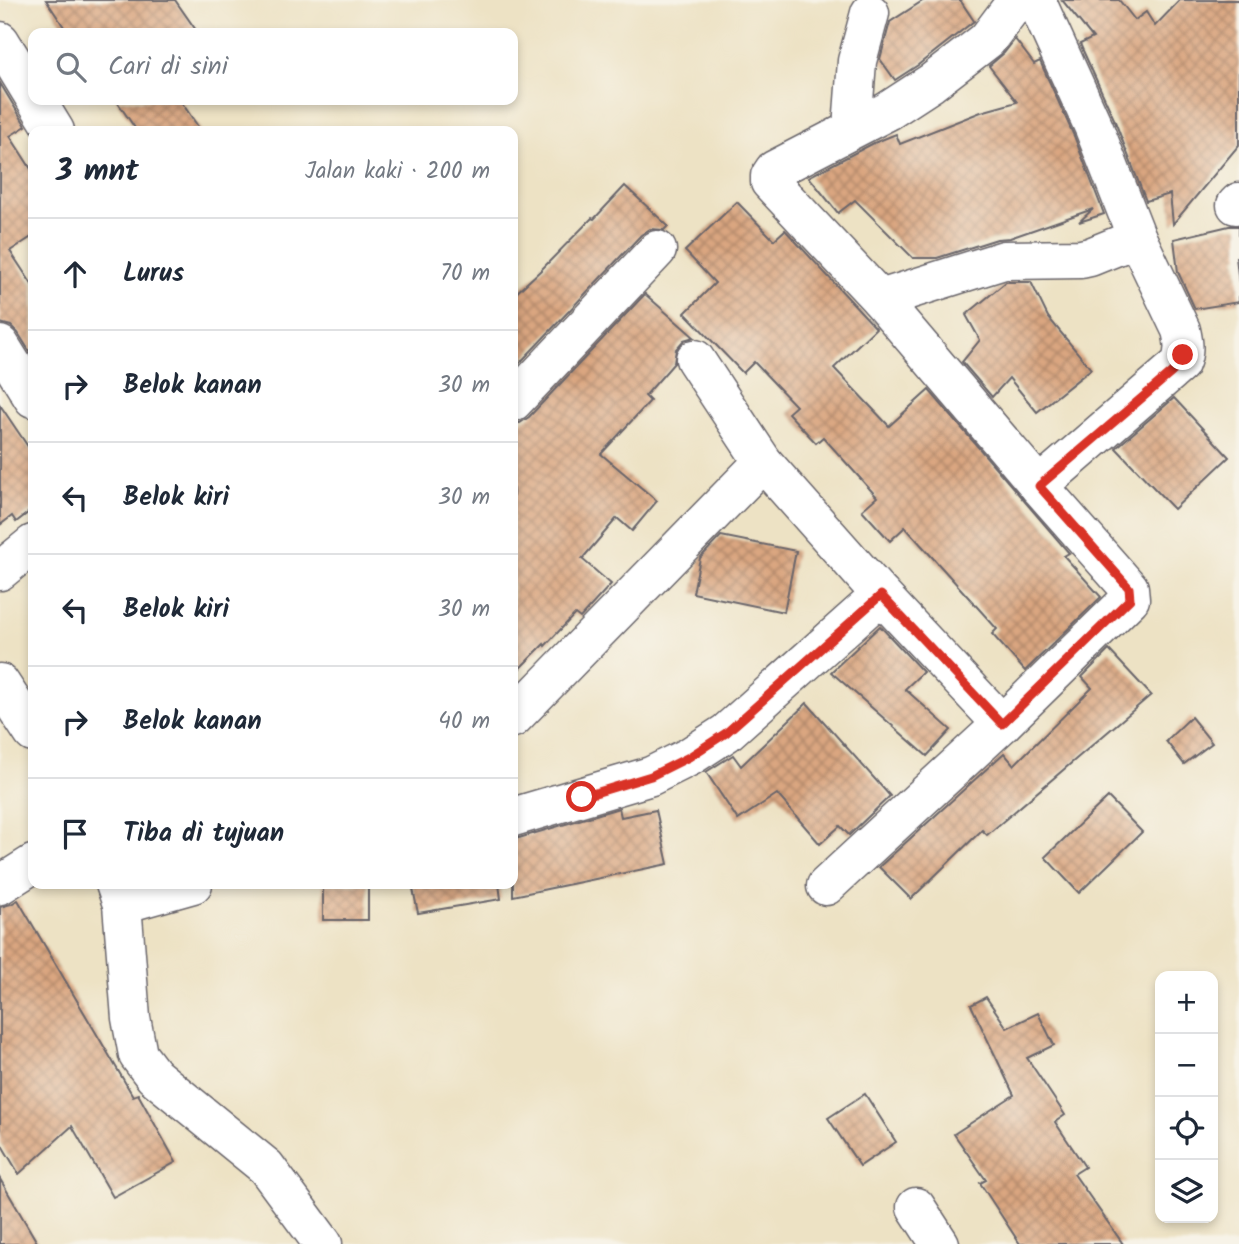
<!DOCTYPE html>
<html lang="id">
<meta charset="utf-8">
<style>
:root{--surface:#fff;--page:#f2f2f3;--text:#1f2937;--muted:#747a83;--line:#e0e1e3}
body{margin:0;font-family:Kalam,sans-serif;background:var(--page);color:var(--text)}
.controls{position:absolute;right:21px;bottom:21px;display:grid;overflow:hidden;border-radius:14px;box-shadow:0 4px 10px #0003}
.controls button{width:63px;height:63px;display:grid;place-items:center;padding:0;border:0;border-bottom:2px solid var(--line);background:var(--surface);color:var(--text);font:35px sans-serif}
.stop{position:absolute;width:21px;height:21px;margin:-16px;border:5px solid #d93025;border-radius:50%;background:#fff}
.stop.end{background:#d93025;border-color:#fff;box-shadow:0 2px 7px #0008}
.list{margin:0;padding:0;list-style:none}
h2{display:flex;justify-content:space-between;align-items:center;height:91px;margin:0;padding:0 28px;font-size:30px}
h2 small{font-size:23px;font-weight:400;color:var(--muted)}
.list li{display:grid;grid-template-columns:46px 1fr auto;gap:21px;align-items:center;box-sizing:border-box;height:112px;padding:0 28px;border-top:2px solid var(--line)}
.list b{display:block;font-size:26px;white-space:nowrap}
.list em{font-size:23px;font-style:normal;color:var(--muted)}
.icon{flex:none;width:38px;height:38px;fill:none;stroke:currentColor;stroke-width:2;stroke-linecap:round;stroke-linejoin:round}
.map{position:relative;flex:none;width:1239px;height:1244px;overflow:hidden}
.search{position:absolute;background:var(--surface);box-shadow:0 4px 10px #0003;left:28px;top:28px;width:490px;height:77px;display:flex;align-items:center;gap:18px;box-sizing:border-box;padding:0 24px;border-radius:14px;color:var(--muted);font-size:26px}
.panel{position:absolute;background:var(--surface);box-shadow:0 4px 10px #0003;left:28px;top:126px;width:490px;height:763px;border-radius:14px}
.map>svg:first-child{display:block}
.building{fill:url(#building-cross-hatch)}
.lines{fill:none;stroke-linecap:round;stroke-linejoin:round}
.street-casing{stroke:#69656b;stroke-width:41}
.street{stroke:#fff;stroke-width:38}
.route{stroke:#d93025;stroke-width:9}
</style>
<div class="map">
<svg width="1239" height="1244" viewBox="0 0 1239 1244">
<defs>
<pattern id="building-cross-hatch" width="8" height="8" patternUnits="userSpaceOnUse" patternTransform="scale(1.75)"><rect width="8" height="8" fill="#daa680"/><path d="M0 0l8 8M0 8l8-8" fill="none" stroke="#b0876a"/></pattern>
</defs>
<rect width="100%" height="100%" fill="#f7f3e8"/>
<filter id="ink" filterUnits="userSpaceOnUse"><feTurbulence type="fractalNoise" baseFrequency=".0143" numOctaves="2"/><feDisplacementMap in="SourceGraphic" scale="14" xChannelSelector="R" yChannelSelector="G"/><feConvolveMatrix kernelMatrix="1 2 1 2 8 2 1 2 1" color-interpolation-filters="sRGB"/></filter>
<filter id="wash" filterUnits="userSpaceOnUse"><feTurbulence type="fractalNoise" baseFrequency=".00686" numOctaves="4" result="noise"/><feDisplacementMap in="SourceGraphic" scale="28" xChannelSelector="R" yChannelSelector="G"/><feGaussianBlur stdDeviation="1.57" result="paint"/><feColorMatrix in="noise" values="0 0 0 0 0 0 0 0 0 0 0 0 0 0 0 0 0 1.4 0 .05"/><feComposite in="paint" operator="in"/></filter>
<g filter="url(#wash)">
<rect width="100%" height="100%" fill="#ede2c4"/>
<g id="blocks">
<g class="building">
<polygon points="46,0 175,0 198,33 68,33"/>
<polygon points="924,0 960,0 974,21 918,65 895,80 880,59 890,22"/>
<polygon points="1062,0 1119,0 1135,20 1146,12 1155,26 1180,0 1239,0 1239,145 1173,224 1170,194 1146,201 1114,119 1080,44 1093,38"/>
<polygon points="1015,39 1034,64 1040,61 1074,136 1104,214 1079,222 1093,209 1010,238 997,239 937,258 913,258 855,200 838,213 809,177 812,175 874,143 896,134 900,144 981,112 1017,102 989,66 1004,53"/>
<polygon points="0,83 26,126 10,136 33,172 33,236 10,251 33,286 33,357 18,333 11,326 0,323"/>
<polygon points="116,100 180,100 201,131 137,131"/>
<polygon points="625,186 668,226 664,230 650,229 641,235 513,370 513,296 541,270 592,218 594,219"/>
<polygon points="737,202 774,240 785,230 876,328 834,368 889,426 929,390 1069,553 1064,556 1101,597 1025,671 992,634 997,629 905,527 890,541 862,510 877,497 823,437 816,443 788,413 796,406 754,362 743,373 685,313 715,283 685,251"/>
<polygon points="1229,226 1239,226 1239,256 1236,257 1239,283 1239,302 1195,309 1178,272 1174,239"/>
<polygon points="1006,282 1031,282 1048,317 1091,369 1037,412 1009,378 992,397 962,362 980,340 966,315"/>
<polygon points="645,294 694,337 684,340 676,349 674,363 645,396 650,401 601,454 657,501 632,531 617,518 582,559 611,584 580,618 575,614 545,646 544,644 513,675 513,423 520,423 529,417"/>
<polygon points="1174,398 1229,457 1174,509 1116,448"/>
<polygon points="0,405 33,454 33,509 16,522 12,516 0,525"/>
<polygon points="721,536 796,551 784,612 693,593 700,558"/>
<polygon points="880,626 923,672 905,689 951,730 927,756 831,672"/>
<polygon points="1109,650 1151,695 987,835 982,830 911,899 879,867 1004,753 1014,765 1092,688 1082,677"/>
<polygon points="807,703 890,796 849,835 840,826 820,844 777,794 738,820 706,772 733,755 741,766"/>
<polygon points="1191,717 1212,743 1184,764 1166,741"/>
<polygon points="1108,797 1142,832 1079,893 1045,857"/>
<polygon points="619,808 621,817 656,810 668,864 513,896 513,838 519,838"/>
<rect x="323" y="884" width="45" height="36"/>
<polygon points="412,884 499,884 501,899 418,913"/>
<polygon points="18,900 133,1096 138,1094 176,1162 113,1197 72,1126 19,1174 0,1142 0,907 11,904"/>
<polygon points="986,997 1007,1028 1038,1013 1054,1045 1027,1058 1065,1115 1055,1122 1085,1167 1074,1174 1123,1244 1020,1244 980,1183 986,1180 954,1134 1014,1095 971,1005"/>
<polygon points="865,1094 896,1142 860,1166 828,1118"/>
<polygon points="0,1179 38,1244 0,1244"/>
</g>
</g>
</g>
<g filter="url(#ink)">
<use href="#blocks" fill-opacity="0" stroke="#69656b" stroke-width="2"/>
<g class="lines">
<g class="street-casing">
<g id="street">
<polyline points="1036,0 1094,128 1137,238"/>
<polyline points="0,41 33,95"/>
<polyline points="36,100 55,131"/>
<polyline points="852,128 857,61 870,13"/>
<polyline points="1236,205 1239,202"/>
<path d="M880,299l124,-39 77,-1 9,-2 47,-19 44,92c3,13 4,22 -1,34l-141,122"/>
<polyline points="0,345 33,398"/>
<polyline points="695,359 763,462 881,595 1002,724"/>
<polyline points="513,402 657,250"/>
<polyline points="0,571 33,544"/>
<polyline points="0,683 33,733"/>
<polyline points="513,718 763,462"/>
<polyline points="513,817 651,776 689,757 726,733 881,595"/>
<polyline points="115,884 122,904 131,1018 138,1055 154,1076 266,1167 323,1244"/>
<polyline points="0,885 33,864"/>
<polyline points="826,886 1002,724 1130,599 1129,588 1039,486 880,299 770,182 770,176 774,170 888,111 931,83 987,40 1017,0"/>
<polyline points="122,904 193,884"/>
<polyline points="916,1207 940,1244"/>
</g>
</g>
<use href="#street" class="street"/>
</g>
</g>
<g class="lines" filter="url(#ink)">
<polyline class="route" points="582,797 651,776 689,757 726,733 881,595 1002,724 1130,599 1129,588 1039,486 1171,373 1180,364 1183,355"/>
</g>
</svg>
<div class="controls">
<button>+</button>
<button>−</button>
<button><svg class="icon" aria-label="locate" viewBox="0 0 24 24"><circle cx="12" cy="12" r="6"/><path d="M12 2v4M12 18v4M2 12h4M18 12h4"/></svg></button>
<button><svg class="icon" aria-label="layers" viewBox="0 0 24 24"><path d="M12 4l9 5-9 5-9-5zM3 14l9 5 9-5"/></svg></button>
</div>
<div class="stop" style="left:582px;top:797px"></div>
<div class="stop end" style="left:1183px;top:355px"></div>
<div class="search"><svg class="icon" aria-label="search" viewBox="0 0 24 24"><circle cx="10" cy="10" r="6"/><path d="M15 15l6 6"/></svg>Cari di sini</div>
<section class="panel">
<h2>3 mnt<small>Jalan kaki · 200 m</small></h2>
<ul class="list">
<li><svg class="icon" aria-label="ahead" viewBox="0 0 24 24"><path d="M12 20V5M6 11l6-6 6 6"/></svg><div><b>Lurus</b></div><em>70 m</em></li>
<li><svg class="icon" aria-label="right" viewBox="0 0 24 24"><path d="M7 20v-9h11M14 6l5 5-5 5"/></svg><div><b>Belok kanan</b></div><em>30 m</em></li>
<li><svg class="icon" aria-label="left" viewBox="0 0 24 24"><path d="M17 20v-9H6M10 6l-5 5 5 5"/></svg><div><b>Belok kiri</b></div><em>30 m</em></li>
<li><svg class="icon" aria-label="left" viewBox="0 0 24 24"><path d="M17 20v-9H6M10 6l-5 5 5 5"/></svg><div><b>Belok kiri</b></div><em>30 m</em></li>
<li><svg class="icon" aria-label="right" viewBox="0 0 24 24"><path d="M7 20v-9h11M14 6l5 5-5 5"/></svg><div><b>Belok kanan</b></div><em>40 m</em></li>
<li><svg class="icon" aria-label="arrive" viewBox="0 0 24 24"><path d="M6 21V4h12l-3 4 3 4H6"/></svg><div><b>Tiba di tujuan</b></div></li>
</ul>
</section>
</div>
